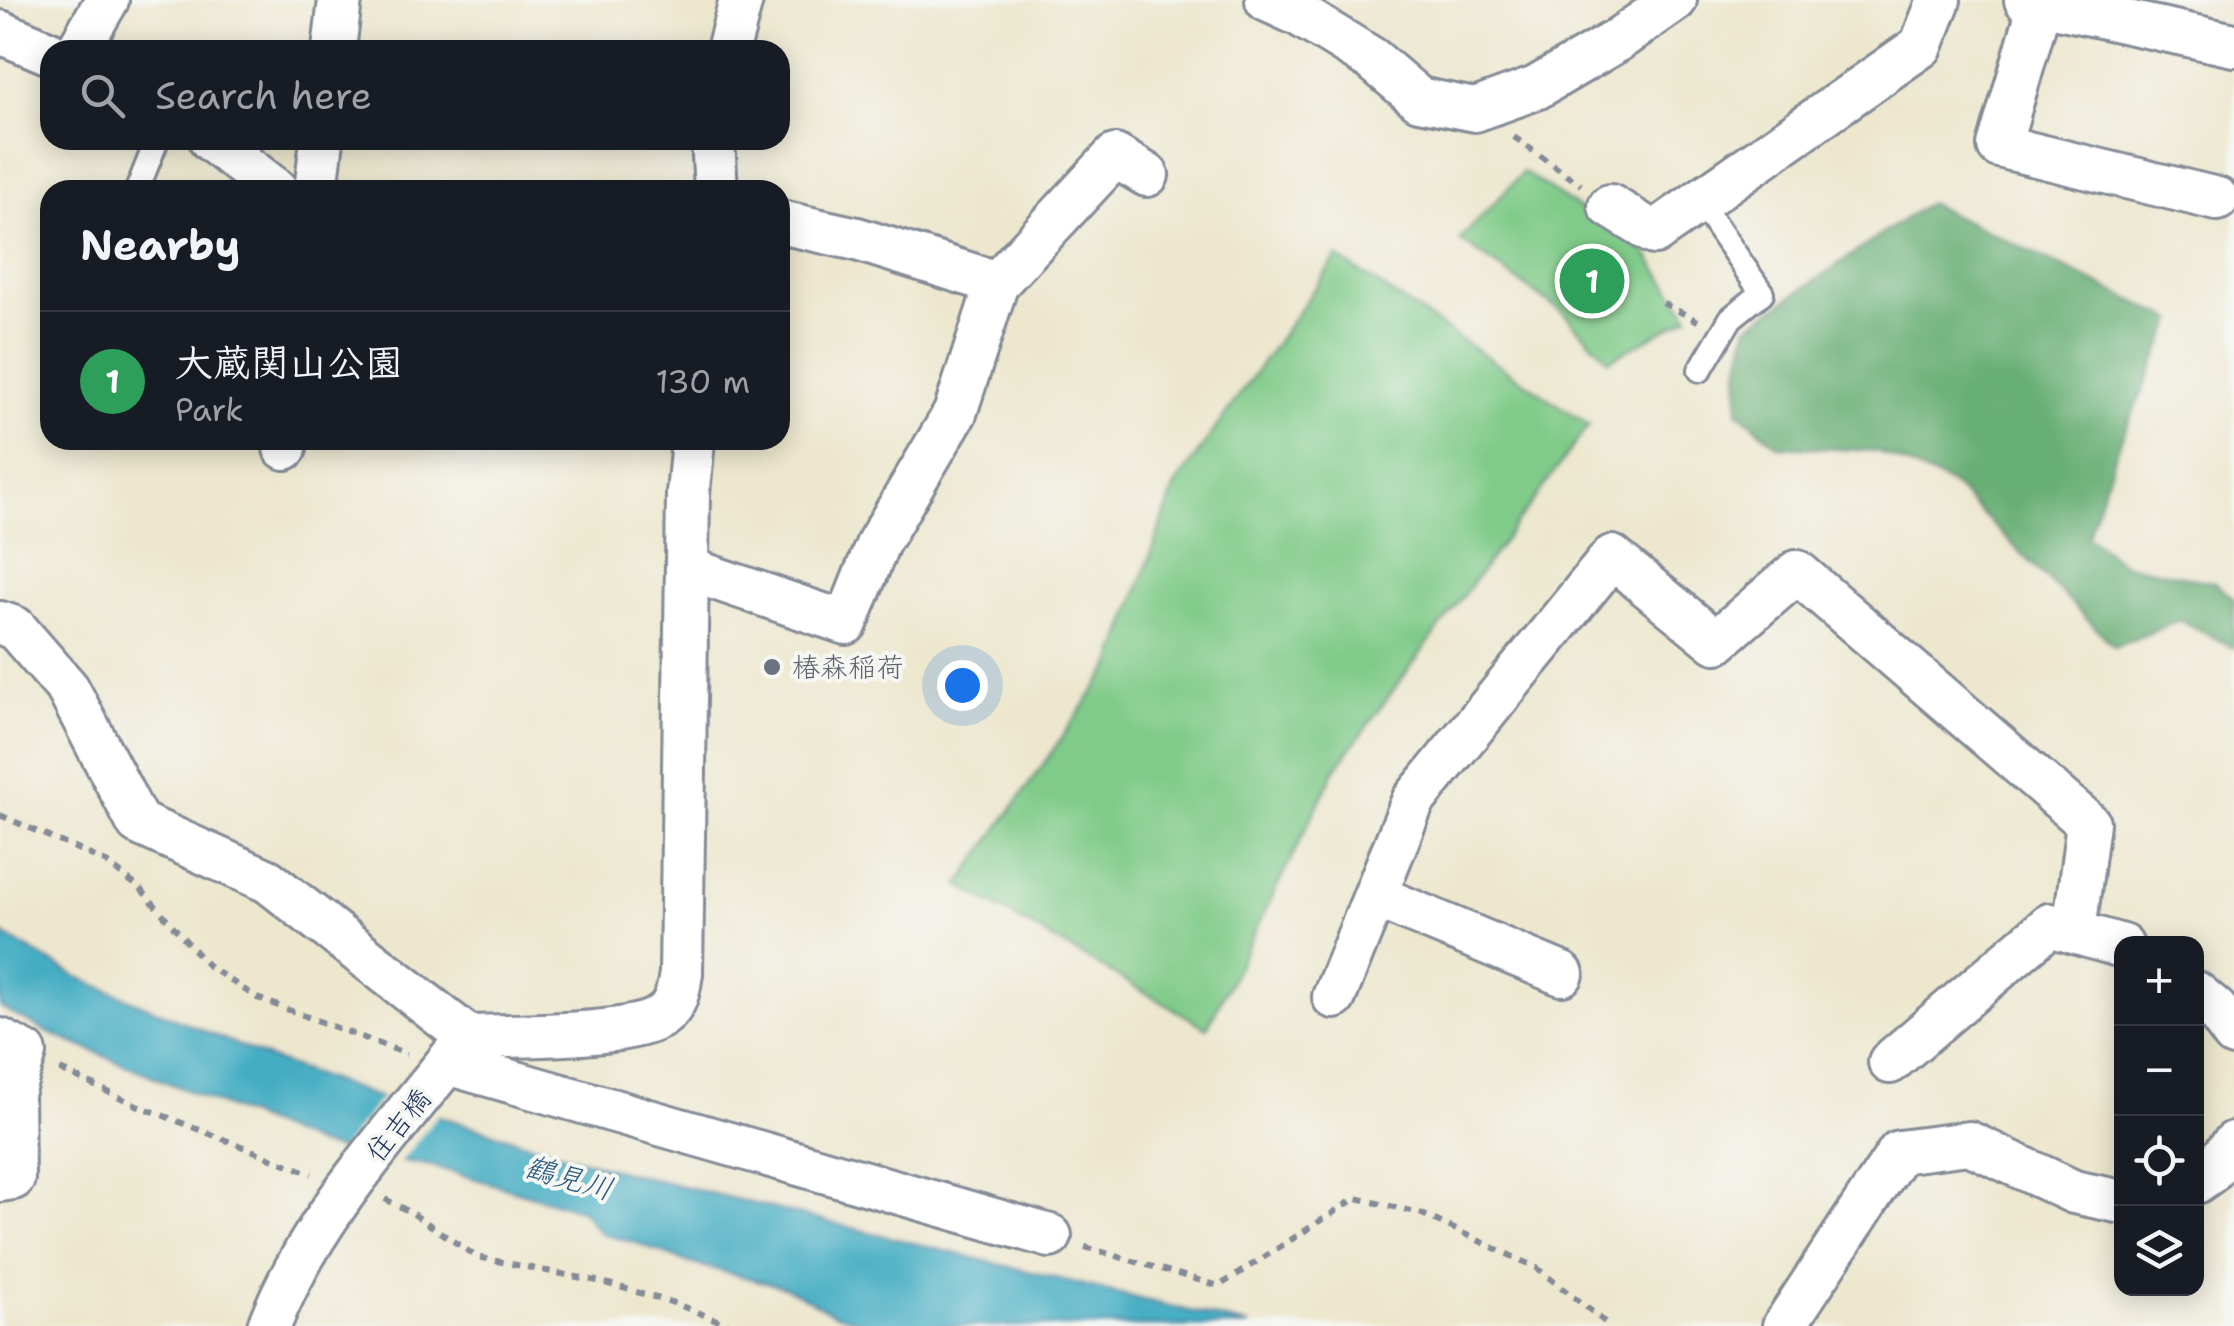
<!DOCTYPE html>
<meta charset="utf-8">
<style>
:root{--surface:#171b24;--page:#20242c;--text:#f1f3f6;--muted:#9ea1a6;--line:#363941;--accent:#d690ce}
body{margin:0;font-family:"Shantell Sans","Klee One",sans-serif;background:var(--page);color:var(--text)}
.controls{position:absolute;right:30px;bottom:30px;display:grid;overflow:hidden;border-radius:20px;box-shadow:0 5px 25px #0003}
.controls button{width:90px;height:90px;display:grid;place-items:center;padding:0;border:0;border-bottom:2px solid var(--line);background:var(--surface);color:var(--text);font:50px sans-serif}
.you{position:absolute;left:962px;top:685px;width:35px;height:35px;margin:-25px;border:8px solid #fff;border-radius:50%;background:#1a73e8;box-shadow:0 0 0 15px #1a73e833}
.badge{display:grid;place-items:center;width:65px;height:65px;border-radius:50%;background:var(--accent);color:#fff;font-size:32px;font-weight:700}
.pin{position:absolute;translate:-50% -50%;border:5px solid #fff;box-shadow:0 2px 10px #0006}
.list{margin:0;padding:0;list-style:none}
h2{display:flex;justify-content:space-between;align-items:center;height:130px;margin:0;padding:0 40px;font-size:42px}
h2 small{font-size:32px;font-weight:400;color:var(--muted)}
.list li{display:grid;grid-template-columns:65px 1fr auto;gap:30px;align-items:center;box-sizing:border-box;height:140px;padding:0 40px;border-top:2px solid var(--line)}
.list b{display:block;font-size:38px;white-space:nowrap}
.list p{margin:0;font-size:32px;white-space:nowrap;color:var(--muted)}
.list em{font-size:32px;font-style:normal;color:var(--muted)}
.icon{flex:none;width:55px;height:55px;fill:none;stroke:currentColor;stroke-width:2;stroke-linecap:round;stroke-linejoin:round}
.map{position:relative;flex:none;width:2234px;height:1326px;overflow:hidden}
.search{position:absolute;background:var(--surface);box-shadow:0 5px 25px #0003;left:40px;top:40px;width:750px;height:110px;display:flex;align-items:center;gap:25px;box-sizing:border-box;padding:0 35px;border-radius:30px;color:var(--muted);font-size:38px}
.panel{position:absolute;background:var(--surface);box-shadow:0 5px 25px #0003;left:40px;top:180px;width:750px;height:270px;border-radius:30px}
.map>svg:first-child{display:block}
.green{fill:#80cb89;stroke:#4e7d74;stroke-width:2.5}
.forest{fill:#68af75;stroke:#426f6a;stroke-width:2.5}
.water{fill:#44adc3;stroke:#306e90;stroke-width:2.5}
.pier{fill:#ede7ce}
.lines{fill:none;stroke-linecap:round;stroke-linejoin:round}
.service-casing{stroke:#848b96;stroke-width:28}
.minor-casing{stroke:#848b96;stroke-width:48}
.path{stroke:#848b96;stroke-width:6;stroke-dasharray:8 8;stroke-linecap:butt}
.service{stroke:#fff;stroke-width:22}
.minor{stroke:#fff;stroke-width:42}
.worship-dot{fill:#6b7280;stroke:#f6f6f2;stroke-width:4}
.labels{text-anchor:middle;stroke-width:8;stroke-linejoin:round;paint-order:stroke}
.worship-label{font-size:28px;fill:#5b616d;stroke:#f6f6f2;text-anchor:start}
.street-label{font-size:28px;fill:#1b2f5e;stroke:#f6f6f2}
.water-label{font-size:30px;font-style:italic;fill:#295b81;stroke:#f6f6f2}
</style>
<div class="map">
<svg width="2234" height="1326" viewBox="0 0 2234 1326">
<rect width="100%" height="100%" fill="#f6f6f2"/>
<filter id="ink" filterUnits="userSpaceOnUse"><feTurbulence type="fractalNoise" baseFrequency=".01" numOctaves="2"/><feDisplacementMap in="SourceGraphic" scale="20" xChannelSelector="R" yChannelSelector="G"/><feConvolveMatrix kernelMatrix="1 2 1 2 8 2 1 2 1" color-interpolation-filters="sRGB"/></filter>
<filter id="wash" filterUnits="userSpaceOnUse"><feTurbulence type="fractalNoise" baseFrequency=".0048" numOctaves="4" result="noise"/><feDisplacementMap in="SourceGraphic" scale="40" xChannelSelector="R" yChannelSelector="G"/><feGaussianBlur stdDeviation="2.25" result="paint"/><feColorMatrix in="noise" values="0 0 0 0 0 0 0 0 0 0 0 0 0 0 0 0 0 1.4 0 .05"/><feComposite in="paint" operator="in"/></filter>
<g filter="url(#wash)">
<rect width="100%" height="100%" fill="#ede7ce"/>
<g class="green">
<polygon points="1523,172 1645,251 1689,316 1609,360 1561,311 1460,240"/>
<polygon points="1337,257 1589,425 1336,768 1207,1028 959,885 1111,667 1175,486"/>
</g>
<polygon class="forest" points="1928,203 2174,320 2120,442 2087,536 2124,564 2215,583 2234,599 2234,648 2181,620 2115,647 1953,485 1877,451 1778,446 1738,411 1739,371 1748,326"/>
<polygon class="water" points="0,933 80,978 268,1058 383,1099 605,1167 1250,1326 874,1326 833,1313 784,1287 690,1263 637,1243 601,1234 581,1210 432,1166 320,1146 47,1032 0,1007"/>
<polygon class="pier" points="384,1094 441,1111 398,1165 338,1154"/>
</g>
<g filter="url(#ink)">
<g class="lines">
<g class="service-casing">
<g id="service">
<polyline points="137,190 157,140"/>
<polyline points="1699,201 1762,293 1731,318 1700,370"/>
</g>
</g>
<g class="minor-casing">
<g id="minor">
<polyline points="1267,0 1300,15 1372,59 1419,99 1475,110 1536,88 1616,41 1675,0"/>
<polyline points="2026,0 2234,45"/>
<polyline points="2040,4 1999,146 2217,199"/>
<polyline points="0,32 50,53"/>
<polyline points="78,50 107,0"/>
<polyline points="334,50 340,0"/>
<polyline points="728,50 741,0"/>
<polyline points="211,140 276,190"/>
<polyline points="713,140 716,190"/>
<polyline points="316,190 322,140"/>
<polyline points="1610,206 1654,233 1921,46 1939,0"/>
<polyline points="997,283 1115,156 1147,175"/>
<polyline points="285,448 286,440"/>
<polyline points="688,569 846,623 878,543 955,413 997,283 857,239 780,222"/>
<polyline points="0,623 15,628 68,689 138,823 268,881 468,1037"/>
<polyline points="1375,896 1562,974"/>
<polyline points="2196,993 2215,1009 2234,1035"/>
<polyline points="1334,997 1413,801 1612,557 1716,642 1797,572 2088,823 2074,931"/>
<polyline points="0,1040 25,1053 12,1093 13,1178 0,1180"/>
<polyline points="1890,1062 2050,925 2122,946"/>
<polyline points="447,1063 1050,1236"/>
<polyline points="2196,1182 2209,1173 2234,1143"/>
<path d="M269,1326c43,-110 127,-198 199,-289 41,-2 166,1 195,-22 13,-9 16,-27 18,-42l7,-479 5,-54"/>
<polyline points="1784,1326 1899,1152 1969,1143 2074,1192 2122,1202"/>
</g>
</g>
<g class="path">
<polyline points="1514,137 1581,185"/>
<polyline points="1663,303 1698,321"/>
<polyline points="0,815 104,861 141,889 207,965 257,998 407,1054"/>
<polyline points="60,1070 139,1106 312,1174"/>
<polyline points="385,1199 412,1213 477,1257 602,1282 674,1303 732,1326"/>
<polyline points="1085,1247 1219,1286 1356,1198 1420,1213 1537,1268 1610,1326"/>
</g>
<use href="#service" class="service"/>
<use href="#minor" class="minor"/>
</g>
</g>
<circle class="worship-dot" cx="772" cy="667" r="10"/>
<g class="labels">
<g class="worship-label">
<text x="792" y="677">椿森稲荷</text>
</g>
<g class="street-label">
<text transform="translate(398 1125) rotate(-51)" y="10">住吉橋</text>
</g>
<g class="water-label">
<text transform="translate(569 1178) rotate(16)" y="10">鶴見川</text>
</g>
</g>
</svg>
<div class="controls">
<button>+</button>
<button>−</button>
<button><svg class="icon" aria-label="locate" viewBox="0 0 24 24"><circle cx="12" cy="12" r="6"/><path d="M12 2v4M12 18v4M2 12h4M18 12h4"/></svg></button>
<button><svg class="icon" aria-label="layers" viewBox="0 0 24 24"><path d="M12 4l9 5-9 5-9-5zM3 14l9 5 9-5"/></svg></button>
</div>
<div class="you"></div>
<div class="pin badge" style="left:1592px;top:281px;background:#2e9e5b">1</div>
<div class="search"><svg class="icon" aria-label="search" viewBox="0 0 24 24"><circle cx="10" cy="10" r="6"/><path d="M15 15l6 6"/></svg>Search here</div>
<section class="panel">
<h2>Nearby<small></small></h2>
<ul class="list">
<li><span class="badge" style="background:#2e9e5b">1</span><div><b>大蔵関山公園</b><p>Park</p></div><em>130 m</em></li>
</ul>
</section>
</div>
